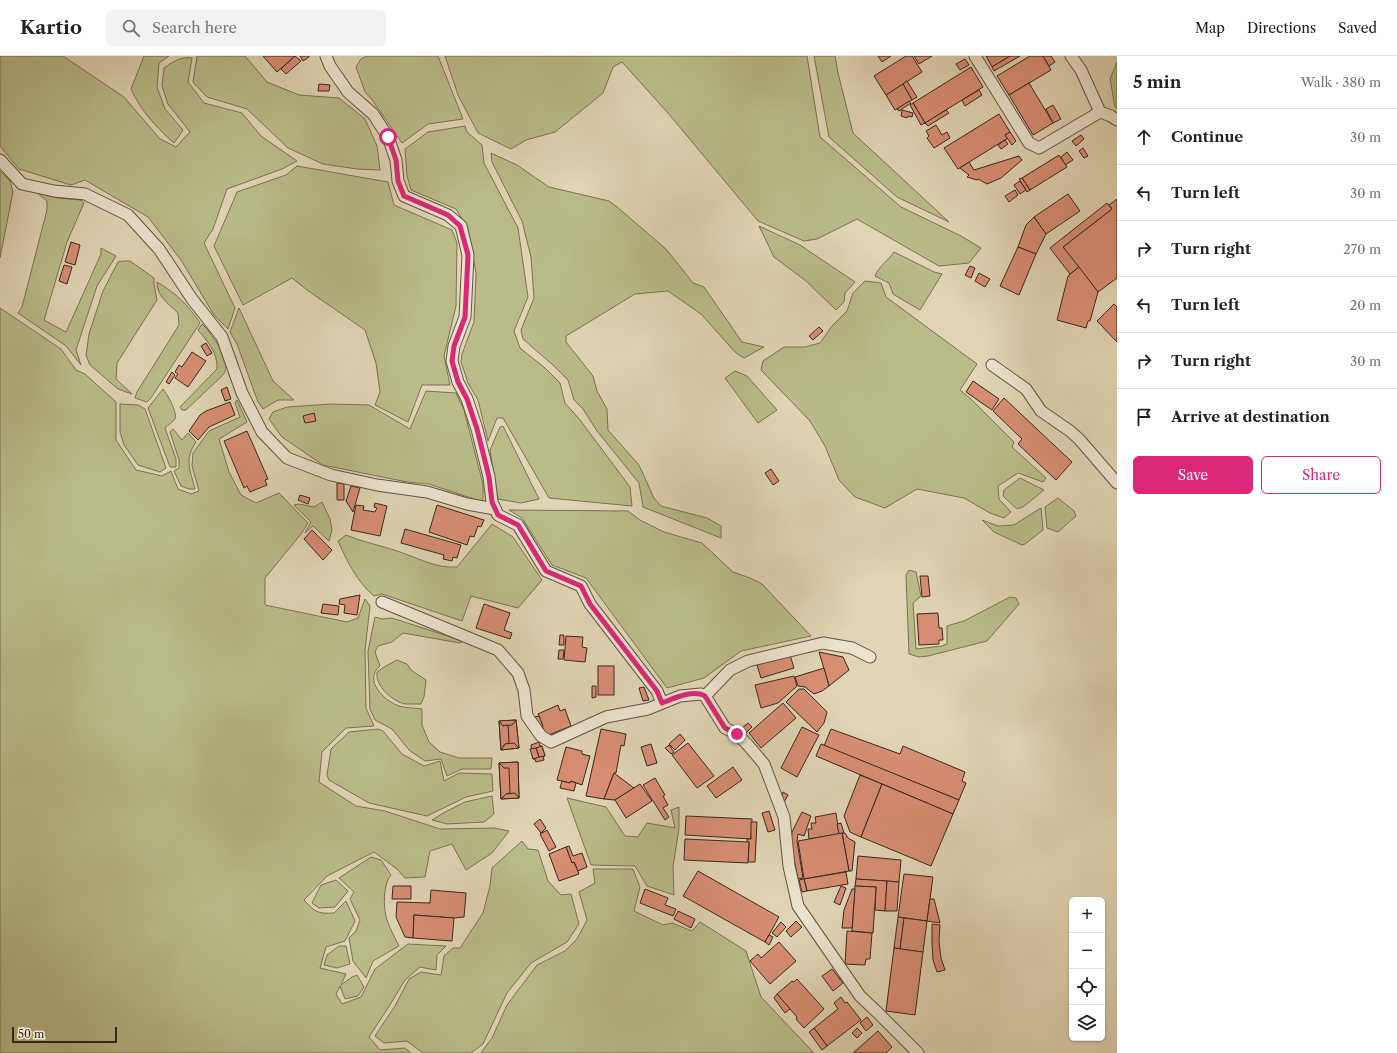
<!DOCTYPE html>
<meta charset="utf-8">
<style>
:root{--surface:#fff;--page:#f2f2f2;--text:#202124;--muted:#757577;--line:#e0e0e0;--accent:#db2777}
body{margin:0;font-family:"Libre Caslon Text",serif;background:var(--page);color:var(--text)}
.controls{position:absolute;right:12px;bottom:12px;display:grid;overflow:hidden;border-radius:6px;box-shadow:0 1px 3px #0004}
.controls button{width:36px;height:36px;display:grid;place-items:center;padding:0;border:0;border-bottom:1px solid var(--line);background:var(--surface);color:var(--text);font:20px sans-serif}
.scale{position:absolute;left:12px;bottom:10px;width:105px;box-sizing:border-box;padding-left:4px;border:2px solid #39261f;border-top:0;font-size:11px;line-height:14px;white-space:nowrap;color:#39261f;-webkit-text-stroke:3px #ece4cf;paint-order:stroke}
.stop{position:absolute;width:12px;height:12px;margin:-9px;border:3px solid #db2777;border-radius:50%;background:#fff}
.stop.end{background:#db2777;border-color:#fff;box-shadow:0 1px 4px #0008}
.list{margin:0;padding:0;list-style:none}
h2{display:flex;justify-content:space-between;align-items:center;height:52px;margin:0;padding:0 16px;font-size:17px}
h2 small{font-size:13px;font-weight:400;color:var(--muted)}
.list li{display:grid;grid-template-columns:26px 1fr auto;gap:12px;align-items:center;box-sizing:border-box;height:56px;padding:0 16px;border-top:1px solid var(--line)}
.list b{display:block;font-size:15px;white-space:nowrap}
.list em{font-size:13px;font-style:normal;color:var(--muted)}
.actions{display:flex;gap:8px;padding:12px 16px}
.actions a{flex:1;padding:9px 0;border:1px solid var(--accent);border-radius:6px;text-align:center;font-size:14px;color:var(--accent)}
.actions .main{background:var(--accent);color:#fff}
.icon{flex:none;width:22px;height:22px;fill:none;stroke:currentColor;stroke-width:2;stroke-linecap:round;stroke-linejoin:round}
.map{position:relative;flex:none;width:1117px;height:997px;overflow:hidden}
header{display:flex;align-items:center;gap:24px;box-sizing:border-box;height:56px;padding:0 20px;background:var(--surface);border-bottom:1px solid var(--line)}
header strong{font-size:19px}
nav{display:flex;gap:22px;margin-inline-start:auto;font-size:14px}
.search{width:280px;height:36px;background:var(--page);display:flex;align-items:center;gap:10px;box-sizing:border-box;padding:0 14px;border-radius:6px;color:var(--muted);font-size:15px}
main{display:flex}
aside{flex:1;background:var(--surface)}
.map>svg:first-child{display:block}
.green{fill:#b9bc89;stroke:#797154}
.building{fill:#d88e73;stroke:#39261f}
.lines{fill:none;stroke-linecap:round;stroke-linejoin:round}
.minor-casing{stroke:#635244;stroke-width:13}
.minor{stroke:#ece4cf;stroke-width:11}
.route{stroke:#db2777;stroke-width:5}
</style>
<header>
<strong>Kartio</strong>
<div class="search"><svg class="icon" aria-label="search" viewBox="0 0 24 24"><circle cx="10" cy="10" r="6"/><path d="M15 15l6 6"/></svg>Search here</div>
<nav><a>Map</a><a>Directions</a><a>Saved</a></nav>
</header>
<main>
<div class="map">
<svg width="1117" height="997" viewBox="0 0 1117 997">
<rect width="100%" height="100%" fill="#e1d5b5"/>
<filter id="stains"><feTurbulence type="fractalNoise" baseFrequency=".005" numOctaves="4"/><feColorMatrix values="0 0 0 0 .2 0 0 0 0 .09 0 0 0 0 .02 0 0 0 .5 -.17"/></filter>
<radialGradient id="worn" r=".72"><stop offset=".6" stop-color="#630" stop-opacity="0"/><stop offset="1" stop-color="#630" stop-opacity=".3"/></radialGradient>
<g class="green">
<path d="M0,0h63l61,41 36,42 16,8 14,-15 -22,-28 -6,-18 2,-18c8,-6 18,-12 28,-10l-4,24 16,21 38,10 19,23 36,25 -15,8 -55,20 -14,40 -9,14 31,65 -7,21 -14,-14 -33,-55 -33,-43 -63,-37 -14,5 -52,-16 -19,-23z"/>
<path d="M144,0h25l-10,7 -2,24 8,22 18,21 -9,13c-17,-15 -34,-33 -43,-54z"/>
<polygon points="197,0 245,0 267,26 299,39 339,42 365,63 377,90 380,114 357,113 323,108 288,92 247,53 207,41 193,26"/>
<polygon points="367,0 438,0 463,63 428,68 402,87 373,45 365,36 356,11 361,3"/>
<polygon points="445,0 807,0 820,81 901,151 961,180 981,192 969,207 939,210 857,163 817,183 804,185 758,165 668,57 622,6 613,11 603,37 555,76 526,84 511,93 478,77 458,39"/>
<polygon points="814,0 835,0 838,17 853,77 949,166 897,141 829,81"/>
<polygon points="1117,6 1117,53 1115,51 1110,23"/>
<polygon points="465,70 467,76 482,89 484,107 518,172 528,241 514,275 520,292 545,312 560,327 565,347 580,364 630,431 632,450 549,442 503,362 497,362 488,385 478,344 468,327 461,306 462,298 474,266 476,217 468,173 456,153 411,134 407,120 405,93 428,76"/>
<polygon points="491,97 517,109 549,131 609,145 617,151 666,193 693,227 704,231 742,286 764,291 744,302 735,296 701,258 668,235 635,238 566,280 566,286 593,320 597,335 607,353 608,374 639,409 654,442 661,450 707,462 721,470 721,482 643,451 639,427 597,375 583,353 574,344 568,324 554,310 523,283 521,274 534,242 531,201 522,165 492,106"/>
<polygon points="297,110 388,126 394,149 452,174 457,187 456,250 444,300 450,329 422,329 408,366 375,349 380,336 376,307 365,274 307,234 292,222 243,249 214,190 237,136 286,119"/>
<polygon points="0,115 10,125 13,136 0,202"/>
<polygon points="36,136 57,142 81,144 84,147 67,186 44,264 66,276 101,198 101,192 116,200 97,230 76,294 81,309 66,290 18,257 22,251 47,154 47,145"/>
<polygon points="759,170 800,189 855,226 845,237 844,246 836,254 806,225 774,201"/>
<path d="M894,196l40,20 8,2 -22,36 -27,-16 -4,-11 -14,-7c4,-10 13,-15 19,-24z"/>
<polygon points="124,205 130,205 154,222 154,228 157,244 117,307 116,323 132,338 118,333 90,309 86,299 89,278 103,235 118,206"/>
<polygon points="865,225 881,227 886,241 977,308 960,334 971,343 1014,386 1012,391 1046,422 1043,426 1018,417 998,430 999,443 1011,456 1004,462 990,457 964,442 917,433 885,452 855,441 839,424 825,390 810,365 761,314 763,305 784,291 805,291 820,287 832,270 847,255 853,237"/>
<path d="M157,226c20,12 30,22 43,41l-49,75 -4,4 -12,-4 2,-6 42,-67 -1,-12c-10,-10 -21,-16 -21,-31z"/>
<path d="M0,252l61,41 15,21 9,4 31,28v38l20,30 26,6 9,-5 7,18 13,5 8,-3 -7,-25 1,-13 16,-22 31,-14 -5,-14 2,-3 10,22 -28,17 10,33 12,23 15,8 23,-10 29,30 -7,11 -36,44v27l82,17 11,-4 7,-19 5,7 -5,44 1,58 8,18 -28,2 -24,24 -3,30 37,24 29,5 55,18 54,-1 15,3 -17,22 -26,17 -14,-26 -22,7 -5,26 -20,1 -8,-9 -23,-17 -47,24 -23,24c11,12 13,14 30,13l12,-12 9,20 -10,20 -19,6 -6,21 26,6 -5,11 11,-8 5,-2 7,12 -6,9 -13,3 -5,-13 -4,8 6,10 19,-7 14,-28 33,-25 38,2 -9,9 -1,15 -16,-3 -15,13 -17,28 -19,29 11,13 25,-2 6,5h-411z"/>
<polygon points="239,252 273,325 294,344 278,344 263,353 258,346 237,288 230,276"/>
<path d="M202,268c5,4 8,10 12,15 7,10 18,24 9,36l-37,35h-4l-2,-3 37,-38c1,-16 -9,-27 -19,-39z"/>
<polygon points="735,315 747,320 777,354 758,367 725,322"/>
<path d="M163,333c4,5 15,24 12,30 -2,3 -7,6 -10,9l11,31v8h-6l-22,-59z"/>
<polygon points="426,335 456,337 464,354 483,428 483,446 429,428 407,426 323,409 282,381 269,363 273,356 287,351 331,348 369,349 410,373"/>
<polygon points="120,348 138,349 145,353 166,412 160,416 138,409 124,389 120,376"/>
<polygon points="503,370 539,443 521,447 498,443 490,394 500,371"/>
<path d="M173,373l9,11 6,-7 8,9c-12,18 -6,27 -1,47h-6l-8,-3 -7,-15 5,-3v-8l-9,-28z"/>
<polygon points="1020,422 1044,434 1023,451 1017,453 1003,440 1004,434"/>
<polygon points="1058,442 1074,455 1076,460 1058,476 1047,472 1045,451"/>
<polygon points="322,446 330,463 332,474 329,485 313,470 305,477 311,466 294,449 299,448 314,451"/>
<polygon points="1041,452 1043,474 1025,488 1022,489 994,476 982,464 998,470 1014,469"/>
<polygon points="509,454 628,455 640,464 664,476 702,487 733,516 750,522 762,528 811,580 741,595 704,622 667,632 586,522 552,509 522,462"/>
<path d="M492,468l21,13 29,43 -24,28 -47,-12 -9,25 -80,-27 -8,2c-17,-14 -27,-35 -36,-55l8,-6c16,7 34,10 51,16 19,6 39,18 60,16z"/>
<polygon points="909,514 916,516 921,540 913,547 916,593 942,590 947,588 947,570 964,565 1010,541 1016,542 1019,548 987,585 928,600 919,601 909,598 906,519"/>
<path d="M375,561l7,2 10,-1 71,23 -3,2 -57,-10 -11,9 -14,4 -3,6 5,14c-17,14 4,35 19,40 7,2 16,2 23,3v16l7,17 11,10 19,6h33l-1,11h-29l-15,7 -6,-17 -16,2 -16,-11 -17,-21 -17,-9 -5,-11 -2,-58z"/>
<path d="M397,604l10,4 4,6 15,10 -2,17 -3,7c-5,0 -11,0 -16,0 -13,-3 -30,-18 -28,-32l7,-5z"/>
<polygon points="378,673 383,675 402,698 424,710 440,705 444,725 459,717 492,718 493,735 466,741 427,760 369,747 329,724 327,719 331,693 349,676"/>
<polygon points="492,740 494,758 484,766 447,768 432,764 445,756 465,746"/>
<polygon points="567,742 606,751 625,780 638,781 647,767 675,772 671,754 679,751 679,772 673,811 674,839 647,830 635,810 591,809"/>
<polygon points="522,785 528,793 538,794 548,825 561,839 571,838 579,868 567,886 531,907 507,937 483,988 471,997 423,997 407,985 384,987 375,980 395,950 409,923 421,916 441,919 444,900 453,892 460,892 483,857 490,830 492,812"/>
<path d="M371,801l10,3 10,15c-8,8 -8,34 -4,45 3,9 8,18 12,26l-26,15 -7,17 -13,-17 -4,-23 7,-7 4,-11 -10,-21 4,-7 -15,-14z"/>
<polygon points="593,813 633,813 640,831 634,855 663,869 672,867 692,875 700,866 746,895 761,941 814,997 481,997 492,982 507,949 537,909 565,895 577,883 587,864 579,836 595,827"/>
<polygon points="336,824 348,835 335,851 319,852 312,847 321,829"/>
<polygon points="339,890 346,890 350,908 337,912 324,909 327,899"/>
</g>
<g class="building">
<polygon points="263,0 295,0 277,16"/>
<polygon points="295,0 301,5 286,18 281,13"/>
<polygon points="300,0 309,0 309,1 303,5"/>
<polygon points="878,0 891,0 882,6"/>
<polygon points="906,0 912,0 922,16 886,39 874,20"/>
<polygon points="914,0 932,0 919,8"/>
<polygon points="986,0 1010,0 992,11"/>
<polygon points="1010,0 1020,0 994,15 992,11"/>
<polygon points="1030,0 1043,0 1051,14 1009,39 997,20"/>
<polygon points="1043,0 1051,0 1055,6 1049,10"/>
<polygon points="965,3 969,9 960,14 956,8"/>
<polygon points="971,11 983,31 925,67 913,47"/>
<polygon points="907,25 917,41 912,44 903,28"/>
<polygon points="1029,27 1053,67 1033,79 1009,39"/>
<polygon points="319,28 330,29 329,35 318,35"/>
<polygon points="903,28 912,44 895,54 886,39"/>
<polygon points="979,34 982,39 965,50 962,44"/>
<polygon points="909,45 911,47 899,55 897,53"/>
<polygon points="913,47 925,67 921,69 910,49"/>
<polygon points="1053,49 1061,63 1053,67 1046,53"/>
<polygon points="902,54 913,57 912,61 908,60 907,62 901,60"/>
<polygon points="946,54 949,57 928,70 925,67"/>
<polygon points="999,58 1010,76 1005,79 1008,82 958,113 944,92"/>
<polygon points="936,69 942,79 947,76 950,82 934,92 927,82 929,80 926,75"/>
<polygon points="1010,76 1016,85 1012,89 1005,79"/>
<polygon points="1081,79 1084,83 1076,90 1072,85"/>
<polygon points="1005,84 1008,88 1001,93 998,89"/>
<polygon points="1083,92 1088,100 1084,102 1079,95"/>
<polygon points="1067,96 1073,104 1065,109 1061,101"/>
<polygon points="1059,99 1067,111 1030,134 1022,122"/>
<polygon points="1019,100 1022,104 1001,122 987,128 978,123 977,124 967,121 969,119 960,112 969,106 974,114"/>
<polygon points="1022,122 1030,134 1027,136 1019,123"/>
<polygon points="1020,125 1026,134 1020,138 1014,129"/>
<polygon points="1015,134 1018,139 1009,146 1005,140"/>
<polygon points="1068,138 1080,155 1046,178 1034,161"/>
<polygon points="1117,143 1117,222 1098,236 1063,191 1112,153 1109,149"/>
<polygon points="1107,147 1112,153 1063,191 1079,211 1070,218 1050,192"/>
<polygon points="1034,161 1046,178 1036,198 1018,191 1026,169"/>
<polygon points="71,186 80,189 75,209 65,206"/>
<polygon points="1018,191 1036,198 1019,239 1000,230"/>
<polygon points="64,209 72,211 67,228 59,225"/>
<polygon points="970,210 975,212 971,222 965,219"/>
<polygon points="1079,211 1098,236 1090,265 1088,265 1086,272 1057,264 1068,220"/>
<polygon points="979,217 990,223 985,231 975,225"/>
<polygon points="1114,248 1117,251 1117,286 1097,265"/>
<polygon points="819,271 823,275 813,284 809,280"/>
<polygon points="206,287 212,297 207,300 201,290"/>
<polygon points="192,296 206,305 188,331 175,322 178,318 175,316 179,309 182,311"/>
<polygon points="172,316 175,319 169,328 166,326"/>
<polygon points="973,325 999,343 992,354 966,336"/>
<polygon points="227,331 231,343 225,345 221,334"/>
<polygon points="1004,342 1072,406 1056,424 1018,388 1022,383 993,355"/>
<polygon points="230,346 235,359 209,371 198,384 189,375 200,359 206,355"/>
<polygon points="314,357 316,365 305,367 303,360"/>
<polygon points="247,375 268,423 265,424 267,429 250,436 247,430 244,432 224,385"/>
<polygon points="771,413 779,425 773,429 765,417"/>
<polygon points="337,427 344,428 344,444 337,444"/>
<polygon points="351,430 360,432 353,456 346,445"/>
<polygon points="300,439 310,442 308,448 298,444"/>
<polygon points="375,447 387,450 380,480 351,474 356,449 364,450 363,454 375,456 377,452 374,451"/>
<polygon points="437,449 484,464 481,471 478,470 474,481 470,480 467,489 429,476"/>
<polygon points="405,473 461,489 457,502 453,501 452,505 443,503 444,499 401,487"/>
<polygon points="312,474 332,494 323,504 304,483"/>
<polygon points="920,520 928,520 930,540 922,541"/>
<polygon points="360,539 357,559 344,557 345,549 339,548 340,543"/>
<polygon points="323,548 339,550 338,559 321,557"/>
<polygon points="484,548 510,557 504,574 512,577 510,583 476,572"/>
<polygon points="938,557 939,572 942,572 943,584 939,584 939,588 919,589 917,558"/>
<polygon points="560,579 564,579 564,589 559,589"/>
<polygon points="566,580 583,581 582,591 587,592 585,606 564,604"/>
<polygon points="559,594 564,594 563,603 558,603"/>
<polygon points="819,596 843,601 849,614 829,630"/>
<polygon points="790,599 794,612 761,622 757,609"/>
<rect x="598" y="610" width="16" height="29"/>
<polygon points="824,612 829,630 822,635 814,638 805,631 798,630 795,621"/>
<polygon points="794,620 797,630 778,647 761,652 755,629"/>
<polygon points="592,630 596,630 596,641 592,642"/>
<polygon points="644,631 649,644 643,645 639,632"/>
<polygon points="799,633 804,633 827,656 824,667 817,676 786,646"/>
<polygon points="783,647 796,662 761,692 749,677"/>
<polygon points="558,649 560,655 565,653 571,670 546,680 538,658"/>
<polygon points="539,660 543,670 540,671 534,661"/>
<polygon points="516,664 519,692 514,687 509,687 508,669 512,669"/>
<polygon points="516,664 519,692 501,694 499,665"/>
<polygon points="516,664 512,669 503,670 499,665"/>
<polygon points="499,665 503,670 508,669 509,687 505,688 501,694"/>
<polygon points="748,667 752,671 745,678 741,673"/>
<polygon points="802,671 819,679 797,721 781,712"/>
<polygon points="601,673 626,678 624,690 621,689 616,717 614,717 604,743 586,740"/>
<polygon points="831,673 900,698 903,690 965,716 962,725 966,727 959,744 824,690"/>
<polygon points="680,678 685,684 675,694 669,688"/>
<polygon points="539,686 540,690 542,690 545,700 543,700 544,704 536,706 535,703 533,703 531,689"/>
<polygon points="514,687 519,692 501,694 505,688"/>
<polygon points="688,687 714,720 697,732 672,699"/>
<polygon points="651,688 657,707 647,710 641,691"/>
<polygon points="821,688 959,744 953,758 816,700"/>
<polygon points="669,689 674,696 671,698 665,692"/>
<polygon points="542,690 545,700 539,701 536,692"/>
<polygon points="566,691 582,695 582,698 590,700 582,729 571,725 570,727 557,724"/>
<polygon points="536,692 539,701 533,703 530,693"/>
<polygon points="518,706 514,712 504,712 499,707"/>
<polygon points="518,706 519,742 515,737 510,737 509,712 514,712"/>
<polygon points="518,706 519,742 501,743 499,707"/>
<polygon points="499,707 504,712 509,712 510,737 506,738 501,743"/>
<polygon points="733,711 742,724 716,742 707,730"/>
<polygon points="614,717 634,732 615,744 604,743"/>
<polygon points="860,719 882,728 861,781 850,776 844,760"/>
<polygon points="655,722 665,739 663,740 668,749 663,752 669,761 665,764 643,729"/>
<polygon points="562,725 570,727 571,725 576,727 574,735 560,732"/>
<polygon points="640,728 652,745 626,762 615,744"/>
<polygon points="882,728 953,758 931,810 861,781"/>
<polygon points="783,736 788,739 783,748 781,741"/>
<polygon points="515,737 519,742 501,743 506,738"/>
<polygon points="769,755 775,774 768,776 762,757"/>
<polygon points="802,756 811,760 804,780 798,778 797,785 803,822 798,823 791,787 792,776"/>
<polygon points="836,757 839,778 809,783 808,773 812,773 811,767 816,767 815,761"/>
<polygon points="686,760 752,763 751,783 685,779"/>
<polygon points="540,763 546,772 541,777 534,768"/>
<polygon points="751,766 757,766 755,806 748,806 749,786 747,786 747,783 751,783"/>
<polygon points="841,767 844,777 839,778 837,768"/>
<polygon points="547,774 556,791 549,795 540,778"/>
<polygon points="842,777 845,777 848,782 855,786 852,815 849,815"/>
<polygon points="842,777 849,815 804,823 798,785"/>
<polygon points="685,783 749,786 748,807 684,804"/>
<polygon points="569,790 573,800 582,797 587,811 578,815 574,806 572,807 566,791"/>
<polygon points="566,791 572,807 574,806 579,818 559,825 549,798"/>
<polygon points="858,800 901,804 899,826 856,823"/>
<polygon points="698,815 779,861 765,886 683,840"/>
<polygon points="846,816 848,828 807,835 804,823"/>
<polygon points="904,818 933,821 927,865 898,861"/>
<polygon points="804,823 807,835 802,836 799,824"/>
<polygon points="856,823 887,825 885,855 875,854 876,831 855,830"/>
<polygon points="887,825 899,826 897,855 885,855"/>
<polygon points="393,830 411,830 411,843 392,843"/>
<polygon points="841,830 846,832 840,849 834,846"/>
<polygon points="855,830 876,831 873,877 852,875"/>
<polygon points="645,833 668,842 665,849 676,853 673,860 640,847"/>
<polygon points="852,833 855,833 852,872 842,872 844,854"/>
<polygon points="431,834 466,837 464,861 454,862 414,859 413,882 405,881 396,861 397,846 430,847"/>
<polygon points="930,843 934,843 940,867 927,865"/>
<polygon points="678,855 695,863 691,872 674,863"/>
<polygon points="414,859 454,862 452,885 413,882"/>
<polygon points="898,861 904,862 900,893 894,892"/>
<polygon points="904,862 927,865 923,896 900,893"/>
<polygon points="796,865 802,871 791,881 786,875"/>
<polygon points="781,866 786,871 777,881 772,877"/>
<polygon points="932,868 940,869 939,885 941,902 945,914 937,916 933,904 932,887"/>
<polygon points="847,875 872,877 870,903 866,903 865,909 845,908"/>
<polygon points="769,879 773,881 769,889 765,886"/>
<polygon points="779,886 796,905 770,928 750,905 758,898 761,902"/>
<polygon points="894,892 923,896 915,959 886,955"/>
<polygon points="832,913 843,927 833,935 822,920"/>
<polygon points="797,923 824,953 804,972 796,963 797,961 777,938 792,925 794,926"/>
<polygon points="777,938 790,953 785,957 774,942"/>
<polygon points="841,941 845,947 847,946 861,964 827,990 814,972 838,953 834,947"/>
<polygon points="867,961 873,969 866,975 860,967"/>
<polygon points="814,972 827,990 822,994 809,976"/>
<polygon points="857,972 862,977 857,982 852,977"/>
<polygon points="878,975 892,991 886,997 853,997"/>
</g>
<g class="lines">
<g class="minor-casing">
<g id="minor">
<polyline points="326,0 330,10 348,36 373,58 388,81 396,104 398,125 404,140 448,159 461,170 468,199 465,261 454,290 452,305 458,326 467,343 477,373 489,421 492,446 498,459 518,469 546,515 581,530 590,548 657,635 662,647"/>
<polyline points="975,0 1029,87 1039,92 1100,56"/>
<polyline points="1071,0 1081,14 1100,56 1111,60 1117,64"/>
<polyline points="0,104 22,128 54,135 85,138 128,159 159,193 192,243 222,281 242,337 262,376 287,402 331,419 377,429 427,436 467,448 495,453"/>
<polyline points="992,309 1026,333 1041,355 1070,375 1079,383 1117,427"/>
<polyline points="382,546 498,594 518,617 524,634 527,660 541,680 551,686 606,661 648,653 680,640 701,638 705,640 725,672 737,678 747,688 764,708 784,761 789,810 798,850 860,940 877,956 918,997"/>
<polyline points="705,640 730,614 748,605 802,592 823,587 852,592 870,601"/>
</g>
</g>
<use href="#minor" class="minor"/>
</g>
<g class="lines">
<path class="route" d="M388,81l8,23 2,21 6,15 44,19 12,11 8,29 -3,62 -11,29 -2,15 6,21 9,17 10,30 12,48 3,25 6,13 20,10 28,46 35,15 9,18 67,87 5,12c12,-5 32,-14 43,-7l20,32 12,6"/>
</g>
<rect width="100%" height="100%" filter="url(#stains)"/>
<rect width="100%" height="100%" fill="url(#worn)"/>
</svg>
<div class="controls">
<button>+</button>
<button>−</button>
<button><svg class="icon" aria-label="locate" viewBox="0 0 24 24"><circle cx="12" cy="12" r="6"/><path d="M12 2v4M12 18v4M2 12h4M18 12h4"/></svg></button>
<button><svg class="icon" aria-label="layers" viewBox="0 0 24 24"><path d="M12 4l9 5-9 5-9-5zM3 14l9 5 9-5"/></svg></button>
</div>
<div class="scale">50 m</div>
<div class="stop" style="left:388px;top:81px"></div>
<div class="stop end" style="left:737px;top:678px"></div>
</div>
<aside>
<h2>5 min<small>Walk · 380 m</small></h2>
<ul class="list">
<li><svg class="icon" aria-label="ahead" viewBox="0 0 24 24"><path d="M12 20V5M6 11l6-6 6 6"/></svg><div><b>Continue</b></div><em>30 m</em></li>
<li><svg class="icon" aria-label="left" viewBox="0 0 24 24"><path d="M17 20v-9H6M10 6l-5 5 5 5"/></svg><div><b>Turn left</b></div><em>30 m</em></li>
<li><svg class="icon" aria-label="right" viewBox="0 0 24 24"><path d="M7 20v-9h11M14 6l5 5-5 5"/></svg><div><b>Turn right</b></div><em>270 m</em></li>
<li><svg class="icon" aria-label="left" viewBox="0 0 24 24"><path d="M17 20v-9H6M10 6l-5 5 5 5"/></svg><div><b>Turn left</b></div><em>20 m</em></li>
<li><svg class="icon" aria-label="right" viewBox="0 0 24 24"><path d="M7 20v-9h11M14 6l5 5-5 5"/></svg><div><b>Turn right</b></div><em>30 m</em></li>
<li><svg class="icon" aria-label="arrive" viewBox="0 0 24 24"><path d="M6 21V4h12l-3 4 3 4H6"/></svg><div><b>Arrive at destination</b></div></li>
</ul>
<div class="actions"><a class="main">Save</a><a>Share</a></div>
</aside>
</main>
